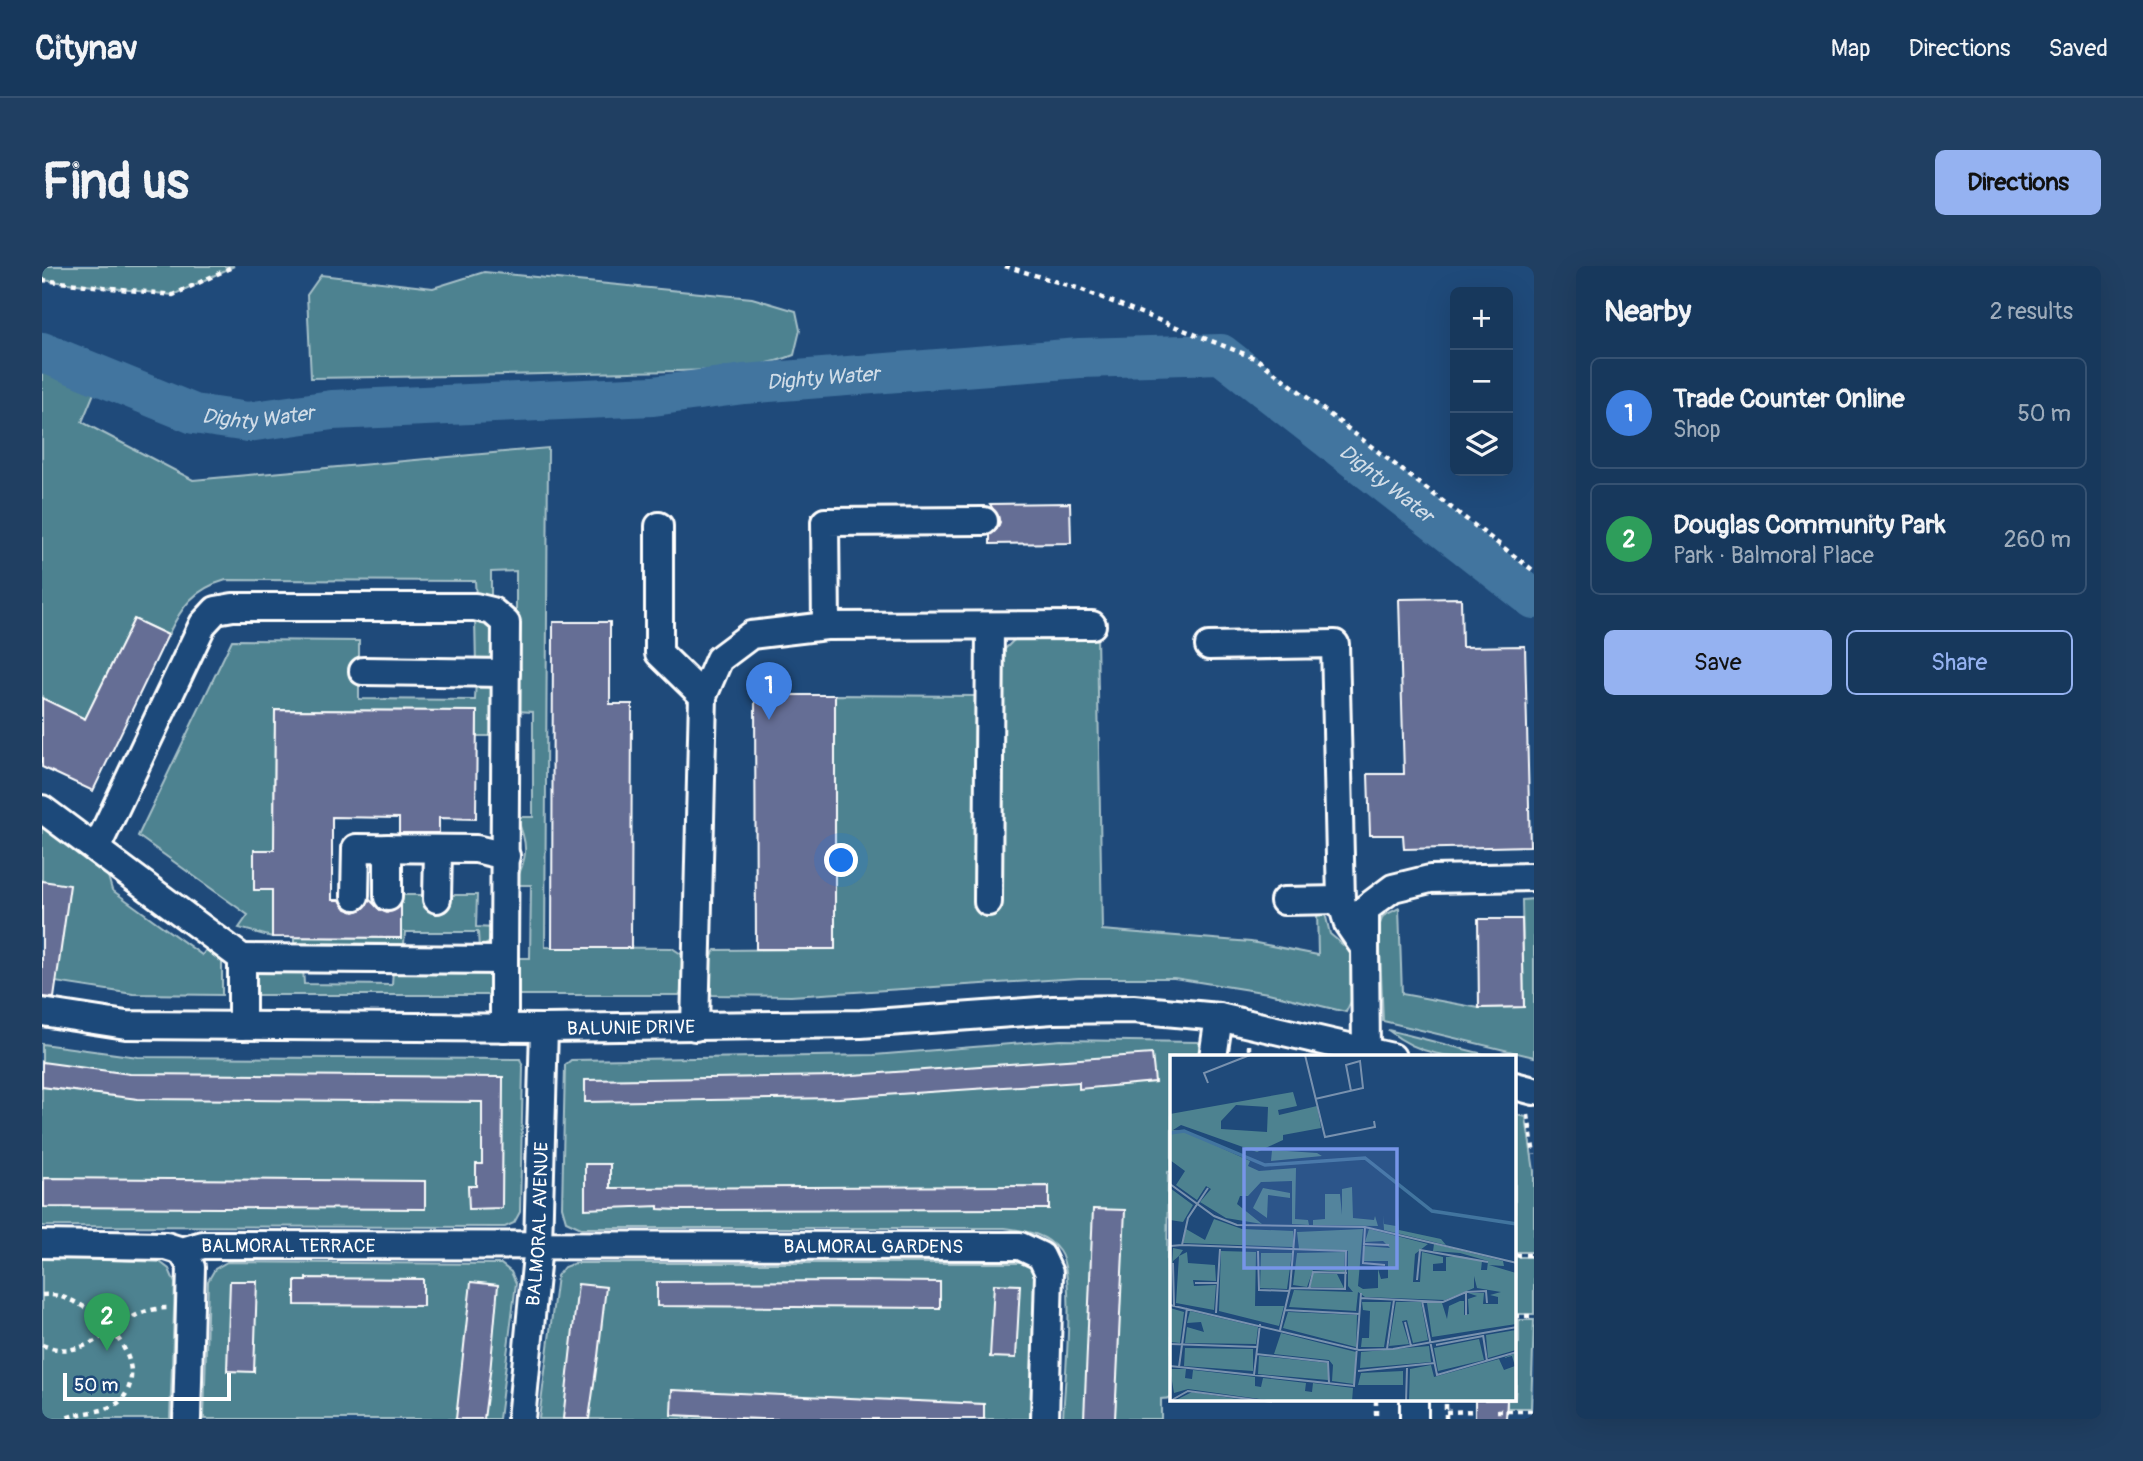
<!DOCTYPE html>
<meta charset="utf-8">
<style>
:root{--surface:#17385c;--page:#203f62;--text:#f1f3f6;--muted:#9eacbb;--line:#365272;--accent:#95b2f1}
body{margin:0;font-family:Pangolin,sans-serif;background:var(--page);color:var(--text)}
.controls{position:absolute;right:21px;top:21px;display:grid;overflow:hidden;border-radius:10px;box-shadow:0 7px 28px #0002}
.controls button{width:63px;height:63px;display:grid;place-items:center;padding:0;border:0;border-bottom:2px solid var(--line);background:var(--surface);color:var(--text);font:35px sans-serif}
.scale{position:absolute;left:21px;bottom:18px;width:168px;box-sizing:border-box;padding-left:7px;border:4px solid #fff;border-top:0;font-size:19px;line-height:24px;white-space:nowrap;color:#fff;-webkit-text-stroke:5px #1f4a7a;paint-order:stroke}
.you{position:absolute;left:800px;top:595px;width:24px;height:24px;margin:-18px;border:5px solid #fff;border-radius:50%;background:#1a73e8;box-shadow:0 0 0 10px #1a73e833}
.badge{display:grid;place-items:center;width:46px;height:46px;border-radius:50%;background:var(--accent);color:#fff;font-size:23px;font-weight:700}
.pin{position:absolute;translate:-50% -58px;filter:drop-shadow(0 2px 4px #0008)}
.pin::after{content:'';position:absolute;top:37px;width:24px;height:21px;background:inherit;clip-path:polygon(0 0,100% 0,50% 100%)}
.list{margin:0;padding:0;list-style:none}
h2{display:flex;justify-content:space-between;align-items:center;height:91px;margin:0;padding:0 28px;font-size:30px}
h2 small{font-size:23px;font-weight:400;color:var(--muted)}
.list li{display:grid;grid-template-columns:46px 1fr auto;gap:21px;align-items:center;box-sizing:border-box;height:112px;margin:0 14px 14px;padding:0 14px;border:2px solid var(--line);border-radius:10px}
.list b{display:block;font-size:26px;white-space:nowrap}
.list p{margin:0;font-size:23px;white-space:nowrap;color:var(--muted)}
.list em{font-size:23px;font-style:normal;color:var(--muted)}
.actions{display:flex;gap:14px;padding:21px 28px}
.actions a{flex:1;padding:16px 0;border:2px solid var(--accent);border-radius:10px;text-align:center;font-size:24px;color:var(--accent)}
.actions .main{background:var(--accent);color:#111}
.icon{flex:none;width:38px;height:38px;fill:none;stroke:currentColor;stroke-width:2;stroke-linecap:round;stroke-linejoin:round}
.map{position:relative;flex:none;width:1492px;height:1153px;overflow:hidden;border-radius:10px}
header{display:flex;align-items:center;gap:42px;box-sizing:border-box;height:98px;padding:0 35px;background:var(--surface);border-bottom:2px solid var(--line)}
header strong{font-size:33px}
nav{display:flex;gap:38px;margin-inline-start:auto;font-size:24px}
.intro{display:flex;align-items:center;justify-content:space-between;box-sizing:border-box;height:168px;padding:0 42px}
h1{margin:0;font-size:49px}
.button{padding:18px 32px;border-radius:10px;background:var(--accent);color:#111;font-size:24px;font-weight:700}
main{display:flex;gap:42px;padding:0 42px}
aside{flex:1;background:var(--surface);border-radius:10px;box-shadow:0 7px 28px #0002}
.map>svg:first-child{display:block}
.green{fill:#4d8290;stroke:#a6c0c8;stroke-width:2}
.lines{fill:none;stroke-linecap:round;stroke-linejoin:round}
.river{stroke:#42759f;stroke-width:40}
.building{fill:#656e95;stroke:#fff;stroke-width:2}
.minor-casing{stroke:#fff;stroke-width:32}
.path{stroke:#fff;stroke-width:4.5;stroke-dasharray:5 5;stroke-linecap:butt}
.minor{stroke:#1f4a7a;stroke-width:26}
.labels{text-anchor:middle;stroke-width:5;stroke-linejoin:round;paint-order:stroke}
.street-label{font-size:19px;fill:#fff;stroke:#1f4a7a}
.water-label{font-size:21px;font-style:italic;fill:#d0dce7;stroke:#1f4a7a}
.inset-river{fill:none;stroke:#42759f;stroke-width:3.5}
.inset-road{fill:none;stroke:#7992af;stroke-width:2}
.view{fill:#7795e8;fill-opacity:0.15;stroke:#7795e8;stroke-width:3.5}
.inset-edge{fill:none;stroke:#fff;stroke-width:3.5}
</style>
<header>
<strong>Citynav</strong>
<nav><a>Map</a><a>Directions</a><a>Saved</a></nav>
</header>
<div class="intro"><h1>Find us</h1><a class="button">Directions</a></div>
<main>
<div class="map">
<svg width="1492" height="1153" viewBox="0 0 1492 1153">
<rect width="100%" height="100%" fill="#1f4a7a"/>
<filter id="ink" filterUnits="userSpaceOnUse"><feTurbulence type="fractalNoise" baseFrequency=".0143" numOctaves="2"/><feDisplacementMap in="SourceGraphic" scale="14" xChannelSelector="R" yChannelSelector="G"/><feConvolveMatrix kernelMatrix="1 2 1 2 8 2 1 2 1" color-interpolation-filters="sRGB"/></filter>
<g filter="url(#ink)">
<g class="green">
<polygon points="0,0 192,0 131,29 0,14"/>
<path d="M442,6l268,26 44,13 4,19 -6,25c-46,19 -114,15 -164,17 -106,3 -213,5 -319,6l-4,-83 14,-20 112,13z"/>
<path d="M0,86l59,24 -19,46 111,58 355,-32 -3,499 127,1 12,8v32l-5,7h-162l-3,-37h16l1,-73h-17c14,-27 15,-41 2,-68h17v-105l-17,-1v-140l-25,1v26h-15l-1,-17 -249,-1c-32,9 -44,26 -58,55l-34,-16 -49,100 -43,-21z"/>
<path d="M433,352c21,5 21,16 21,36l-9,9 -11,3z"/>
<path d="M1055,367l5,297 149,12 67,13 -1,-45 8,3 5,21 19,16 6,11 1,30 -10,21 -78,-19 -94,-15h-95l-288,18 -79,-1c-9,-13 -5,-32 3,-45l120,-1v-254l141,1v209l25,1v-253l13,-13z"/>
<path d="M190,374l127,1v58l116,1 1,-22c27,6 19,35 19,58h-18v-25l-202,-1 -1,106 20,1 -22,101v19l-33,-9 9,-13 -110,-79z"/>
<polygon points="0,555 63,600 70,624 160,689 167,680 180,692 180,729 91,728 0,714"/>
<polygon points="359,629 435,629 434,661 452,662 449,675 437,683 436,666 363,666 362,678 252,677 252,671 359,672"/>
<polygon points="1492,633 1492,791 1341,755 1337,661 1341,650 1357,642 1360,728 1437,742 1482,741 1480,634"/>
<polygon points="224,702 261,702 262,718 350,719 351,703 435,703 452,711 452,729 212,729 212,707"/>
<path d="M1346,764l107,27c-42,0 -73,1 -107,-27z"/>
<path d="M1019,774l137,2 5,15h-31v114l-4,1 -1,104h5v122l-11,1v20h-98c1,-34 14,-144 -4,-168 -13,-18 -34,-20 -54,-23h-424l-15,-7 -4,-14 3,-142 6,-5 303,-5z"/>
<polygon points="0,778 96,791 478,793 481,801 478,946 472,957 463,961 0,960"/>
<polygon points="1473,848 1484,851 1492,905 1492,986 1473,986"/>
<polygon points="0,991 118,996 127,1003 133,1017 128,1153 0,1153"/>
<rect x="1473" y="991" width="19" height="57"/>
<polygon points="185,996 459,998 469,1006 474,1017 457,1153 162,1153 166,1015 173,1003"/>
<polygon points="533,997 986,997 993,1002 988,1153 497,1153 515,1010 522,1001"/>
<polygon points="1477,1054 1492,1054 1489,1142 1465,1142 1465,1134 1473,1134 1475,1096 1473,1078 1477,1077"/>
</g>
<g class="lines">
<path class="river" id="s1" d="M0,86l152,62 54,8 84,-12 321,-14 91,-12 336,-26 141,-4 313,245"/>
</g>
<g class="building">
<polygon points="1028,237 1029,277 948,278 948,269 955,263 958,256 948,238"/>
<polygon points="1419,332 1420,381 1483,380 1488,580 1362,583 1361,569 1328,569 1326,508 1362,508 1357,333"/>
<polygon points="92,353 126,369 51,525 0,501 0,432 43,453"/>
<polygon points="511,356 568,356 568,438 590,438 589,682 510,682"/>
<polygon points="713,429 793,429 793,683 714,683"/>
<polygon points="233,444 435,445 434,553 397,552 397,567 357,567 357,552 290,551 290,634 298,634 304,643 312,646 321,643 328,634 338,644 345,647 359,639 359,672 230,671 230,624 212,624 212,584 232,584"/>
<polygon points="0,615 28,619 12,732 0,731"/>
<polygon points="1436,653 1480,653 1482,741 1437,742"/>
<polygon points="1110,788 1113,816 1037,823 1037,816 797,832 543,836 543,814 797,810"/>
<polygon points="0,796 88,808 461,811 460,942 427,943 426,920 434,920 434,898 440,898 440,836 96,833 0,821"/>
<polygon points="543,898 568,898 568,922 1007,920 1007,943 637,944 616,943 616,940 543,943"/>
<polygon points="2,912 383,915 383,943 2,941"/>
<polygon points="1051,943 1083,944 1073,1153 1042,1153"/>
<polygon points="264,1012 381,1013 381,1040 253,1039 253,1015 264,1015"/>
<polygon points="188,1015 215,1015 212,1106 185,1105"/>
<polygon points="814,1015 898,1016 898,1042 615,1040 615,1016"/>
<polygon points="429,1016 456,1019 448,1107 442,1153 414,1153"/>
<polygon points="536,1018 564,1021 556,1090 547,1153 521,1153"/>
<polygon points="952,1018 978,1019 974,1092 948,1091"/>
<polygon points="630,1124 942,1138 942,1153 719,1153 629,1149"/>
<polygon points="1433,1134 1465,1134 1464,1153 1433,1153"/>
</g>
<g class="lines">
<g class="minor-casing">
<g id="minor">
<polyline points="617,260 617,387 661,430"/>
<polyline points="784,360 783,256 942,255"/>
<polyline points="1167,380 1293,378 1299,634 1306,658 1323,683 1324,785"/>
<polyline points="321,405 464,407"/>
<polyline points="0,543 200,692 200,760"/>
<polyline points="55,581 161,358 174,344 191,341 433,341 450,345 464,357 462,694 200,692"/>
<polyline points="313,630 314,582 434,583 464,590"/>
<polyline points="346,631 346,582"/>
<polyline points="395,633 396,583"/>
<polyline points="1242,635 1299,634"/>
<polyline points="946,636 948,360"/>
<polyline points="1323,683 1323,643 1351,622 1388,613 1492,611"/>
<polyline points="462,694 462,762"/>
<path id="s2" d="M0,746l84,13 418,3 317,-4 192,-14 80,-1 86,8 173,40"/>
<polyline points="653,761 661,430 677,393 709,369 784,360 1050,359"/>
<polyline points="1171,791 1177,751"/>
<polyline points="1473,820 1492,825"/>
<path id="s3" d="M0,978l124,2 16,5 21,-6 817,1 21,10 8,17 -4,146"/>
<polyline points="140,985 149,1001 145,1153"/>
<polyline points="1372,1134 1372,1153"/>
<path id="s4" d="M479,1153l17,-174 6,-217"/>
</g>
</g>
<g class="path">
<polyline points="963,0 1038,23 1215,93 1492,305"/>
<polyline points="0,14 131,29 192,0"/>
<polyline points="1207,779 1207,791"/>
<polyline points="1486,849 1492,889"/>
<polyline points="1473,989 1492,989"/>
<path d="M0,1029c43,-5 113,62 81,103 -14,17 -41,12 -59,21"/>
<polyline points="1473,1050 1492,1050"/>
<path d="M0,1079c55,21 72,-37 126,-37"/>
<polyline points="1334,1134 1334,1153"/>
<polyline points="1455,1145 1492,1145"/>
<polyline points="1404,1146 1433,1145"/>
<polyline points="1404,1153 1404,1134"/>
</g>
<use href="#minor" class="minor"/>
</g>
</g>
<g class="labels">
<g class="street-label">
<text dy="7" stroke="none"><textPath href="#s2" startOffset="590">BALUNIE DRIVE</textPath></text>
<text dy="7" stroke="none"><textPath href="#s4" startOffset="196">BALMORAL AVENUE</textPath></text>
<text dy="7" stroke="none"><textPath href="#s3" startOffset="833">BALMORAL GARDENS</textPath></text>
<text dy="7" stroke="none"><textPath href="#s3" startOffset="248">BALMORAL TERRACE</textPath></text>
</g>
<g class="water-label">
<text dy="7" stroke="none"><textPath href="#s1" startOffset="796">Dighty Water</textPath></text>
<text dy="7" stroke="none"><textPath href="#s1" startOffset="229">Dighty Water</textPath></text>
<text dy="7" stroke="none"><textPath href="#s1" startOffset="1405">Dighty Water</textPath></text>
</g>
</g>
<g transform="translate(1128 789)">
<rect width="346" height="346" fill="#1f4a7a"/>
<path d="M123,37l4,14 -19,4 1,5 38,-9 4,22 -38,7v5l-26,12 -76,-27 -8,5 11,1 66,30 -2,5 11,5 37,-3 -1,51 13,1 1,5 -17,-1v-43l-31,1 -13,14h-8l-3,8 25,20 -36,-6 -26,-16 11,-13 -5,-3 -9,14 -21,-15 9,-14 -15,-11v-46zM66,50l32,2 -1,25 -46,-3v-8zM102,95l45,3 5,3 -51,5zM182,132l1,31 21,2 1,-4 3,10 -65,-1v-5l12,-1v-25h15l2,21v-26zM0,133l23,17 -10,17 -13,-2zM93,133l27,5v5l-22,-3 -1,23 -14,-10zM213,160l1,9 12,2 2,-11 1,15 42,9 5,6 -62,-15zM44,164l28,10 51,2v16l-110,-4 3,-14 19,11zM193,174l-5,57 5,3 15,-1v-19l3,10 7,-1v-17h-24v-15l26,2 -7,-7 -18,1 4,-13 59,15 -13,10 -2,28h7l2,-30 21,5v6l-10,1v7h13v-14l14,-1 22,5 -1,9h6l1,-9 -28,-8 -27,-2 1,-7 69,17 1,5 -15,-1 27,8v51l-84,13 -5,-34h15l5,16 2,-13 11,-5h4v14l5,-1 -1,-15 9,-3 -9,-3h16l-1,11h15v-7l-8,-2 11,-3 -24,-4 -3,-12v12l-29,12 -80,-3 -7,-5 -2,19 -67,-4 5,-17 59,2 -5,-6v-35l-49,-2 -2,-17zM3,193l10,2 -4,6 8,-4 1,11 27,2 1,16 -23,-1 1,6 22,-1 -2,25 -38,-7 3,-47 -6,5 -3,42zM51,196l35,1 -1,54h29l-5,20 -60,-15zM175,197l-1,20 -31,-2 -6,17 -14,-2 4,-32zM91,198h31l-5,36 -27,-1zM143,218l24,1 7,14 -34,-1zM192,247h29l-7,45h-23l1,-9h7l1,-27 -7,-1zM226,247h25l7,38 -15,3 -6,-23 -5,1 7,23 -20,2zM0,253l14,4 -4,31 -10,-1zM20,256l68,16 -2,17 -71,-1 2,-16 17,5 -3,-10 -14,1zM118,257l69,3 -1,32 -73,-19zM346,275v20l-28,8 -2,-23zM111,278l75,19 -2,32 -22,-3 1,-16 -4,-5 -55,-6zM309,284l5,21 -46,11 -4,-23zM259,291l2,16 -71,6 1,-16zM15,293l68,1v22l-69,-5zM346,298v48h-107l1,-32 21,-4 3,12 65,-18 5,11 11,-4 -3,-10 -9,2zM89,301l69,7v17l-70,-6zM0,314h16l-1,9 7,1 1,-9 62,7v9l6,1 2,-9 43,5 -1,8 7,1 1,-9 40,5 -1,14 -78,-1 -86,-12 -14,4zM233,316v14h-45l3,-12zM22,337l65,10h-85z" fill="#4d8290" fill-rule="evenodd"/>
<path class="inset-river" d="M0,78l14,-2 81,34 100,-7 67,53 85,13"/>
<path class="inset-road" d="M135,0l20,82 50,-10 -1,-6M38,28l-4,-10 46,-18M145,44l48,-11 -3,-27 -14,4 5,26M0,129l44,32 23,9 128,2 152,36M195,172l-2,36 22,2M193,189l26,1M12,190l164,6 -1,38 -55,-1M0,191l12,-1 6,-27 20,-30M88,196l1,39 30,1M3,208l1,43M247,225l3,-30 68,12M25,228h22M139,234l4,-17 34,1M296,237v23M190,243l83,4 23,-10 20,-1 1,12M252,246l15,74 80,-23M0,250l189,45 34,-1 124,-22M115,255l75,4M46,258l4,-64M235,267l6,24M110,275l10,-42 5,-59M313,280l4,26M0,289l87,3M266,290l47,-9M217,294l7,-49M86,299l72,8 1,21M0,311l184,20 7,-93M9,312l8,-59M188,316l77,-8M84,320l6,-51M0,346l18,-10 84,11M236,347l1,-34"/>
<path class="view" d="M74,94h153v119h-153z"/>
<rect width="346" height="346" class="inset-edge"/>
</g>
</svg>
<div class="controls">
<button>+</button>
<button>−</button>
<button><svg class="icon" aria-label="layers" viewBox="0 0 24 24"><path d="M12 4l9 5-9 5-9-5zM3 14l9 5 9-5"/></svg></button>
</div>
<div class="scale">50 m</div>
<div class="you"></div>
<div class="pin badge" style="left:727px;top:454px;background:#3f7fe0">1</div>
<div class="pin badge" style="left:65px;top:1085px;background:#2e9e5b">2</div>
</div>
<aside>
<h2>Nearby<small>2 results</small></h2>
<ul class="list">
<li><span class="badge" style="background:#3f7fe0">1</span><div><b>Trade Counter Online</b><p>Shop</p></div><em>50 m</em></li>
<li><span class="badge" style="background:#2e9e5b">2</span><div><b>Douglas Community Park</b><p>Park · Balmoral Place</p></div><em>260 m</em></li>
</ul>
<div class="actions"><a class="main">Save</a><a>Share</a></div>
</aside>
</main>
